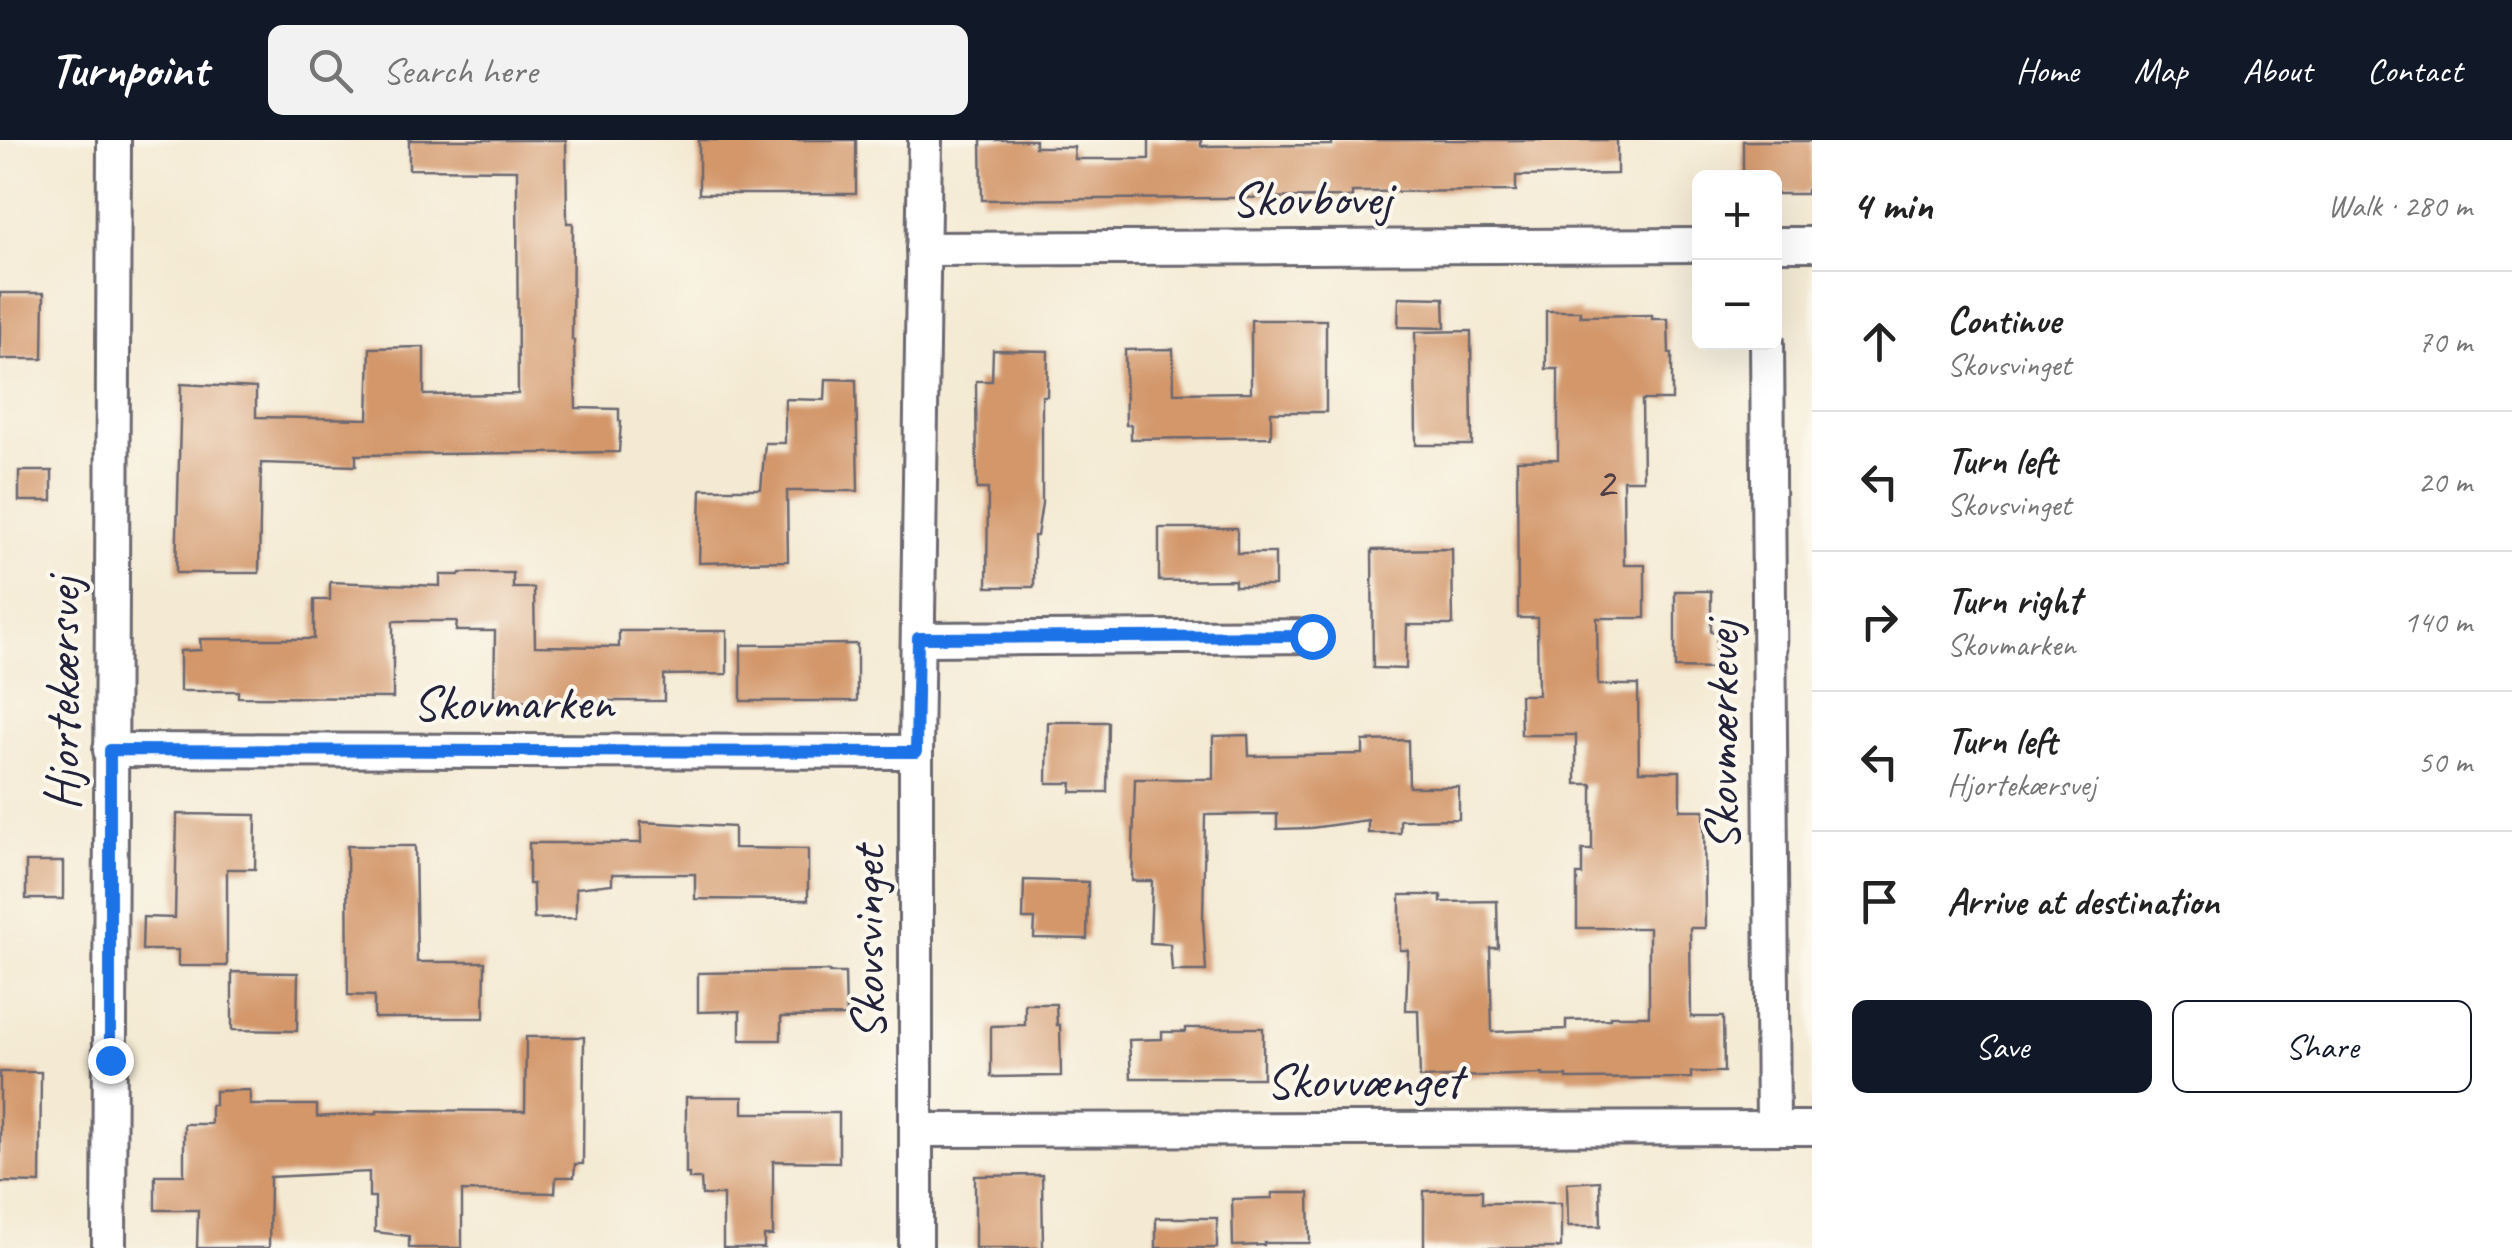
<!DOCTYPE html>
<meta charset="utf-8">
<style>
:root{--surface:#fff;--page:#f2f2f2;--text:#222;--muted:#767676;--line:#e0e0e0;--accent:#111827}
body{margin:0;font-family:Caveat,sans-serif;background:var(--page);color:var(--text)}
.controls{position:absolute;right:30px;top:30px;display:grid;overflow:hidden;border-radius:15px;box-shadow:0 10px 40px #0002}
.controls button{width:90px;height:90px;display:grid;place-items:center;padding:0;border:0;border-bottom:2px solid var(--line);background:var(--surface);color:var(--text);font:50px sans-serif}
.stop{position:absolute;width:30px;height:30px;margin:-22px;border:8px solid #1a73e8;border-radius:50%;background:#fff}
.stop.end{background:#1a73e8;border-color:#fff;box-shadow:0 2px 10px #0008}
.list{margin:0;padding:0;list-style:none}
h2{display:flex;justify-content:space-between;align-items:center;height:130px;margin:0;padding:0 40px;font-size:42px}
h2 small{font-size:32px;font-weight:400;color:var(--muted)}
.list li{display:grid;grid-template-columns:65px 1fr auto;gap:30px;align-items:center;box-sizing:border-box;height:140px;padding:0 40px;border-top:2px solid var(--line)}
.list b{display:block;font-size:38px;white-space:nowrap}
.list p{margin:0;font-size:32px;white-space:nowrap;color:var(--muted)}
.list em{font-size:32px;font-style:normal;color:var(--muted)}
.actions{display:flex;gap:20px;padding:30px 40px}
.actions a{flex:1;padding:22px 0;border:2px solid var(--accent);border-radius:15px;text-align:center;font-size:35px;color:var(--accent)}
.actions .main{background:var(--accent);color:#fff}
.icon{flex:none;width:55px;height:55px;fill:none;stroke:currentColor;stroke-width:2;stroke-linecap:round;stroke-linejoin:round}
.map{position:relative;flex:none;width:1812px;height:1108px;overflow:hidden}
header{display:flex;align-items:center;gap:60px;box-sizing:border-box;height:140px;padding:0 50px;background:var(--accent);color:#fff}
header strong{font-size:48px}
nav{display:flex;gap:55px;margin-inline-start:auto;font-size:35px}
.search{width:700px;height:90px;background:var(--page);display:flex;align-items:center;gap:25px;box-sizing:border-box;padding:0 35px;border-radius:15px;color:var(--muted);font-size:38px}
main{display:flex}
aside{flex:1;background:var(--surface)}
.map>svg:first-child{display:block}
.building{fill:#d3976a}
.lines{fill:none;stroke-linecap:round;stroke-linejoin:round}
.minor-casing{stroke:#6c6870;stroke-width:38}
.minor{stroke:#fff;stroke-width:32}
.route{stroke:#1a73e8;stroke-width:12}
.labels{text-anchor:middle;stroke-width:8;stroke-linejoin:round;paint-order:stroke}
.number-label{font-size:45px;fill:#4e3f47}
.street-label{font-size:50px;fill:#22223b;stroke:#fbf7ec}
</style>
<header>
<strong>Turnpoint</strong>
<div class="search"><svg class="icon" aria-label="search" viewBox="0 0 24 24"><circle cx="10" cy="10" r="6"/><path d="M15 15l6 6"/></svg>Search here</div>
<nav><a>Home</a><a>Map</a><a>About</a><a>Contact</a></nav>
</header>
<main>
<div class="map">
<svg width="1812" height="1108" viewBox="0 0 1812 1108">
<rect width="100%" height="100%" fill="#fbf7ec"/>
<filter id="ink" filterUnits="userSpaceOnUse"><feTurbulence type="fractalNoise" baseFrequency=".01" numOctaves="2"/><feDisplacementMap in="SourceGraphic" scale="20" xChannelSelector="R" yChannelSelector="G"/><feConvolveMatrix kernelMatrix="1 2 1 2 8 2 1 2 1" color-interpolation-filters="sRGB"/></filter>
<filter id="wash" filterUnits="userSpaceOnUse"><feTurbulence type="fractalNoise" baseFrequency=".0048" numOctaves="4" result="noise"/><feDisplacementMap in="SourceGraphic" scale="40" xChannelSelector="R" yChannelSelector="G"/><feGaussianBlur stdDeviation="2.25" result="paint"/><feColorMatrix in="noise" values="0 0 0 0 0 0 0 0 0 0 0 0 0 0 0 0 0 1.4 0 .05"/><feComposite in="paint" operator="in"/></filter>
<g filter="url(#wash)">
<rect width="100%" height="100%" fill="#f4ead3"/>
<g id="blocks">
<g class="building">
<polygon points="409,0 566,0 567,83 573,83 572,200 574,200 576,268 619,269 619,281 621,281 619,312 356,315 356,326 261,323 259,433 176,433 181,244 256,248 256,277 368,279 370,208 424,207 424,255 518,254 517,30 409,29"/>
<rect x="699" y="0" width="157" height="54"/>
<polygon points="981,0 1035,0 1035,7 1074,7 1075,19 1149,19 1149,0 1201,0 1201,6 1332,5 1332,0 1617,0 1617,34 1516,36 1516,51 1352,52 1352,57 982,60"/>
<polygon points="1743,1 1812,1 1812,50 1807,50 1807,54 1774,54 1774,38 1743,38"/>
<polygon points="0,153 44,153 43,219 0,219"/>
<polygon points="1399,157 1444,158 1445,188 1398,187"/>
<polygon points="1546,171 1580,171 1580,176 1652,175 1652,179 1668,179 1669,213 1672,213 1672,260 1642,260 1643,340 1623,340 1624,425 1645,425 1645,478 1597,478 1598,545 1638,545 1639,631 1680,631 1680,670 1704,670 1705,788 1690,788 1691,877 1723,877 1724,932 1691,932 1691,938 1567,939 1567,936 1543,936 1543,934 1420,938 1418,870 1406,870 1408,810 1400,810 1400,755 1441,755 1441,762 1497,761 1498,808 1490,808 1492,892 1566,889 1566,880 1610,879 1610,876 1649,876 1649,788 1577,788 1577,735 1582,735 1582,710 1592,710 1592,644 1576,644 1576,595 1521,595 1520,555 1538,555 1537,478 1518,478 1517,320 1558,319 1558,229 1546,229"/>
<polygon points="1251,180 1326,180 1326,272 1271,272 1271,297 1131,299 1131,285 1126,285 1125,210 1173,209 1174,253 1251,252"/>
<polygon points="1471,191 1472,305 1416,305 1415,192"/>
<polygon points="993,210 1048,211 1047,256 1042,256 1042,363 1037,396 1034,396 1034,447 987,447 988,349 977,349 976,241 992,241"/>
<polygon points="826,239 856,240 858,351 787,351 788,421 699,423 701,349 761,349 765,303 785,303 785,259 825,260"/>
<rect x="19" y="331" width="33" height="30"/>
<polygon points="1159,388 1237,388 1237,413 1275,413 1275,446 1235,446 1235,440 1159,441"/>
<polygon points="1452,409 1453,485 1407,485 1406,529 1373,528 1372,410"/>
<polygon points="460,433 513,433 513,448 534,448 535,506 619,507 619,491 727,491 727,534 664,535 664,561 494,561 495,491 456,491 457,481 393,481 393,558 238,557 238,551 180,551 180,511 201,510 200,499 314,499 314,460 330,460 330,442 440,446 440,435 459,435"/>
<polygon points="1675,451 1711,451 1711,492 1717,492 1716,529 1675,528"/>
<polygon points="857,504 857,561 741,561 741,505"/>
<polygon points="1048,582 1108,582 1107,652 1071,652 1072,643 1047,643"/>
<polygon points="1248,595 1249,616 1363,614 1363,601 1408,600 1409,647 1459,647 1459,679 1400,680 1400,693 1368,693 1368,680 1311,688 1277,689 1277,674 1205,675 1203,780 1206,831 1172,831 1170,804 1150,803 1152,741 1132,741 1135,639 1213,639 1213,596"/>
<polygon points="177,674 256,675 255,729 227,729 227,826 178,826 178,810 142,810 143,777 175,778"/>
<polygon points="641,682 734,687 734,708 808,709 808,760 695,759 695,734 612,734 612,744 576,748 576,778 534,779 533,744 529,744 529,703 641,703"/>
<polygon points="347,706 415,706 417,822 485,822 484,878 374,878 374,856 348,855"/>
<rect x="26" y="722" width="37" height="37"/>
<polygon points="1024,740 1088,742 1087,799 1034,798 1035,779 1023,779"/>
<polygon points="829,831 829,833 845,833 846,876 781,877 781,900 740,900 740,871 698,872 698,833"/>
<polygon points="232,832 298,833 297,891 232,890"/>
<polygon points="1025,864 1056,864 1057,885 1060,885 1061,936 991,937 991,886 1025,885"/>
<polygon points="1186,888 1263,888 1263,938 1131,938 1129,900 1162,899 1162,892 1186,892"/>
<polygon points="526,897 584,897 583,1024 575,1024 574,1037 556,1037 555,1053 462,1051 462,1108 409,1108 409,1096 375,1092 375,1057 369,1057 369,1032 270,1037 269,1108 197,1108 198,1070 155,1070 155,1035 184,1035 184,984 211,984 211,965 215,965 215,951 250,950 250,965 317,965 317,977 377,973 377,970 525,971"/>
<polygon points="0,932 41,932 40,1043 0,1042"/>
<polygon points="686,957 743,957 743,973 839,973 839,1022 773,1021 773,1096 764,1096 764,1108 723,1108 723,1055 702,1055 701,1039 689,1039 689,1034 686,1034"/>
<polygon points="1042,1035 1043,1108 975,1108 975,1036"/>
<polygon points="1600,1041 1601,1086 1568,1086 1567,1043"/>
<polygon points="1482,1050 1482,1063 1561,1063 1561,1108 1424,1108 1424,1051"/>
<polygon points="1272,1053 1309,1053 1310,1103 1264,1103 1264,1105 1233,1106 1232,1059 1272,1058"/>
<rect x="1156" y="1078" width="61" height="30"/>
</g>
</g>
</g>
<g filter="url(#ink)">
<use href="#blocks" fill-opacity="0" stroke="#6c6870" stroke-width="2.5"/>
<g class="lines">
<g class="minor-casing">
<g id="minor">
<polyline points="1774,104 1812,104"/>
<polyline points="923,109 1700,105"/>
<polyline points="1767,202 1773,988"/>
<polyline points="919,499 1312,496"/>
<polyline points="110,610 916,612"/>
<polyline points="917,990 1812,988"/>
<polyline points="109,1108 114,0"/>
<polyline points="916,1108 916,612 925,0"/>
</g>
</g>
<use href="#minor" class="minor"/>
</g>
</g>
<g class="lines" filter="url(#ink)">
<polyline class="route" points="110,920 110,610 916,612 918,498 1312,496"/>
</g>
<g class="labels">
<g class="number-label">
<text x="1605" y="357">2</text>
</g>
<g class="street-label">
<text x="1311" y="75">Skovbovej</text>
<text transform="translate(61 554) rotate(-90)" y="18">Hjortekærsvej</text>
<text x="513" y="579">Skovmarken</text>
<text transform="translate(1720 596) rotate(-90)" y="18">Skovmærkevej</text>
<text transform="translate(866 803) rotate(-90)" y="18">Skovsvinget</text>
<text x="1364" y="957">Skovvænget</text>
</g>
</g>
</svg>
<div class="controls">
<button>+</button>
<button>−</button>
</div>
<div class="stop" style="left:1312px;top:496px"></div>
<div class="stop end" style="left:110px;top:920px"></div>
</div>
<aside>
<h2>4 min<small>Walk · 280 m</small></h2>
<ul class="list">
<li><svg class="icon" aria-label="ahead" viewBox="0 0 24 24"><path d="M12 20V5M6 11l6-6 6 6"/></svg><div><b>Continue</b><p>Skovsvinget</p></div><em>70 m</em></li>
<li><svg class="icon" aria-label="left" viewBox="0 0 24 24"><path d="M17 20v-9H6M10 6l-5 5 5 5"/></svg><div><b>Turn left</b><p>Skovsvinget</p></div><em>20 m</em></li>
<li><svg class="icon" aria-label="right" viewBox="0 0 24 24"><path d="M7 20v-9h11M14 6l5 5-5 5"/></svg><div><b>Turn right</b><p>Skovmarken</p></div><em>140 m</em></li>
<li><svg class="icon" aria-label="left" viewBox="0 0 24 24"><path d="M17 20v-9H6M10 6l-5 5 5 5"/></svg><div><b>Turn left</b><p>Hjortekærsvej</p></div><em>50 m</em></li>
<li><svg class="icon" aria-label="arrive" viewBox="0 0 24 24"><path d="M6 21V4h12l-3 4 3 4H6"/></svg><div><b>Arrive at destination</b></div></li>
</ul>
<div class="actions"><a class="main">Save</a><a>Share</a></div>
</aside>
</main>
